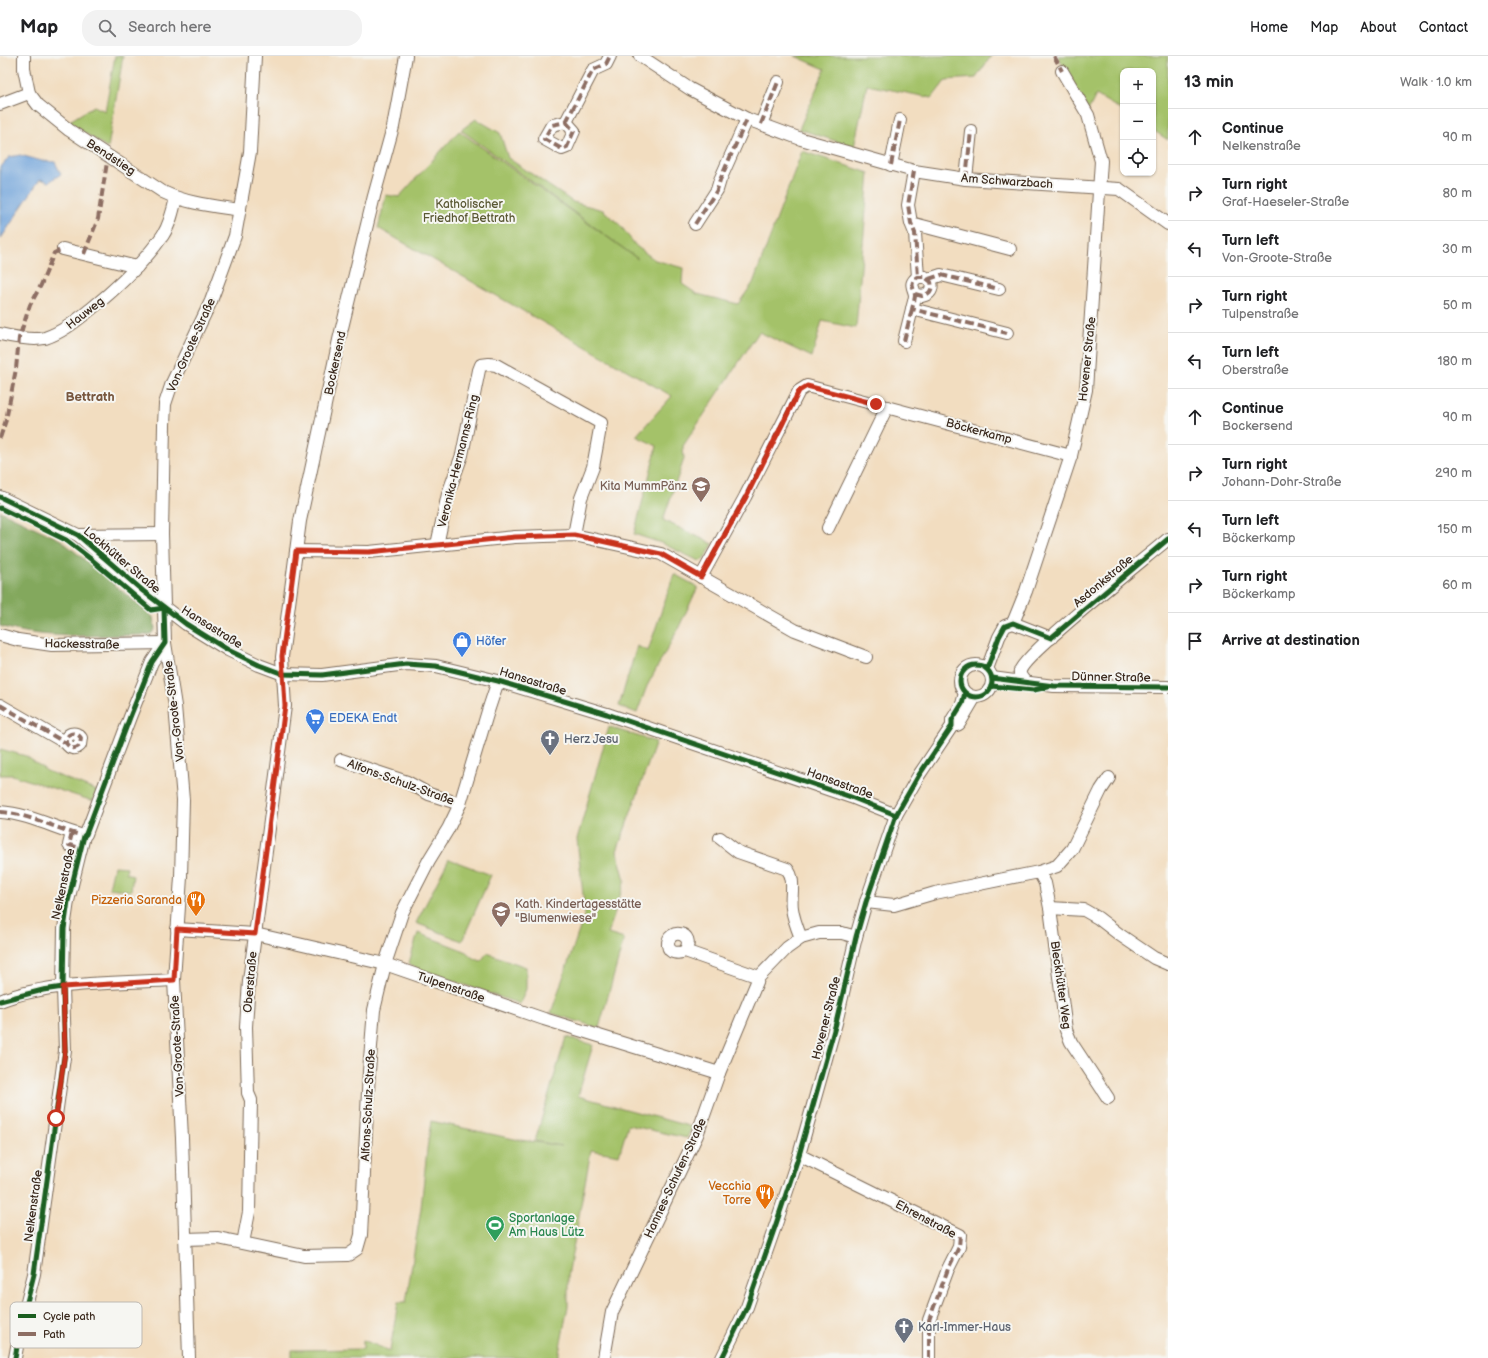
<!DOCTYPE html>
<meta charset="utf-8">
<style>
:root{--surface:#fff;--page:#f2f2f2;--text:#202124;--muted:#757577;--line:#e0e0e0}
body{margin:0;font-family:"Balsamiq Sans",sans-serif;background:var(--page);color:var(--text)}
.controls{position:absolute;right:12px;top:12px;display:grid;overflow:hidden;border-radius:8px;box-shadow:0 1px 3px #0004}
.controls button{width:36px;height:36px;display:grid;place-items:center;padding:0;border:0;border-bottom:1px solid var(--line);background:var(--surface);color:var(--text);font:20px sans-serif}
.stop{position:absolute;width:12px;height:12px;margin:-9px;border:3px solid #c8321e;border-radius:50%;background:#fff}
.stop.end{background:#c8321e;border-color:#fff;box-shadow:0 1px 4px #0008}
.list{margin:0;padding:0;list-style:none}
h2{display:flex;justify-content:space-between;align-items:center;height:52px;margin:0;padding:0 16px;font-size:17px}
h2 small{font-size:13px;font-weight:400;color:var(--muted)}
.list li{display:grid;grid-template-columns:26px 1fr auto;gap:12px;align-items:center;box-sizing:border-box;height:56px;padding:0 16px;border-top:1px solid var(--line)}
.list b{display:block;font-size:15px;white-space:nowrap}
.list p{margin:0;font-size:13px;white-space:nowrap;color:var(--muted)}
.list em{font-size:13px;font-style:normal;color:var(--muted)}
.icon{flex:none;width:22px;height:22px;fill:none;stroke:currentColor;stroke-width:2;stroke-linecap:round;stroke-linejoin:round}
.map{position:relative;flex:none;width:1168px;height:1302px;overflow:hidden}
header{display:flex;align-items:center;gap:24px;box-sizing:border-box;height:56px;padding:0 20px;background:var(--surface);border-bottom:1px solid var(--line)}
header strong{font-size:19px}
nav{display:flex;gap:22px;margin-inline-start:auto;font-size:14px}
.search{width:280px;height:36px;background:var(--page);display:flex;align-items:center;gap:10px;box-sizing:border-box;padding:0 14px;border-radius:16px;color:var(--muted);font-size:15px}
main{display:flex}
aside{flex:1;background:var(--surface)}
.map>svg:first-child{display:block}
.green{fill:#a4c269;stroke:#707644}
.forest{fill:#83a85d;stroke:#5f693e}
.water{fill:#6ea2da;stroke:#54667c}
.lines{fill:none;stroke-linecap:round;stroke-linejoin:round}
.minor-casing{stroke:#7b6957;stroke-width:14}
.minor{stroke:#fff;stroke-width:12}
.quiet{stroke:#8d6e63;stroke-width:4;stroke-dasharray:8 4;stroke-linecap:butt}
.cycleway-casing{stroke:#f6f6f2;stroke-width:8}
.cycleway{stroke:#1b5e20;stroke-width:5}
.route{stroke:#c8321e;stroke-width:5}
.labels{text-anchor:middle;stroke-width:4;stroke-linejoin:round;paint-order:stroke}
.street-label{font-size:12px;fill:#3b2a1e;stroke:#f6f6f2}
.park-label{font-size:12px;fill:#5a5834;stroke:#f6f6f2}
.education-label{font-size:12px;fill:#785e54;stroke:#f6f6f2;text-anchor:end}
.shop-label{font-size:12px;fill:#366cbe;stroke:#f6f6f2;text-anchor:start}
.worship-label{font-size:12px;fill:#5b616d;stroke:#f6f6f2;text-anchor:start}
.food-label{font-size:12px;fill:#c56008;stroke:#f6f6f2;text-anchor:end}
.leisure-label{font-size:12px;fill:#27864d;stroke:#f6f6f2;text-anchor:start}
.neighbourhood-label{font-size:13px;font-weight:bold;fill:#78573f;stroke:#f6f6f2}
.key{fill:#f6f6f2;stroke:#beb9b2;stroke-width:1}
.key-label{font-size:11px;fill:#3b2a1e}
</style>
<header>
<strong>Map</strong>
<div class="search"><svg class="icon" aria-label="search" viewBox="0 0 24 24"><circle cx="10" cy="10" r="6"/><path d="M15 15l6 6"/></svg>Search here</div>
<nav><a>Home</a><a>Map</a><a>About</a><a>Contact</a></nav>
</header>
<main>
<div class="map">
<svg width="1168" height="1302" viewBox="0 0 1168 1302">
<rect width="100%" height="100%" fill="#f6f6f2"/>
<filter id="ink" filterUnits="userSpaceOnUse"><feTurbulence type="fractalNoise" baseFrequency=".025" numOctaves="2"/><feDisplacementMap in="SourceGraphic" scale="8" xChannelSelector="R" yChannelSelector="G"/><feConvolveMatrix kernelMatrix="1 2 1 2 8 2 1 2 1" color-interpolation-filters="sRGB"/></filter>
<filter id="wash" filterUnits="userSpaceOnUse"><feTurbulence type="fractalNoise" baseFrequency=".012" numOctaves="4" result="noise"/><feDisplacementMap in="SourceGraphic" scale="16" xChannelSelector="R" yChannelSelector="G"/><feGaussianBlur stdDeviation="0.9" result="paint"/><feColorMatrix in="noise" values="0 0 0 0 0 0 0 0 0 0 0 0 0 0 0 0 0 1.4 0 .05"/><feComposite in="paint" operator="in"/></filter>
<g filter="url(#wash)">
<rect width="100%" height="100%" fill="#f2ddc0"/>
<g class="green">
<polygon points="115,0 123,0 108,92 68,66 94,50 105,55"/>
<polygon points="795,0 991,0 976,22 946,24 932,42 867,29 854,91 799,73 825,13"/>
<polygon points="1058,0 1168,0 1168,84 1153,74 1153,15 1123,15 1123,55 1096,39 1088,55"/>
<polygon points="476,63 500,77 508,102 573,146 603,154 620,169 636,190 655,204 683,212 682,228 697,238 738,248 753,227 802,95 869,117 856,272 822,265 812,301 759,276 683,390 684,403 663,464 713,488 705,502 701,505 697,504 661,487 634,478 657,390 636,380 672,340 378,172 386,139 399,141 459,75 638,203 461,74"/>
<polygon points="674,518 698,531 677,575 647,630 637,657 619,650 637,590 648,595"/>
<polygon points="609,671 656,686 617,795 625,824 608,878 624,883 599,972 551,957 585,857 577,783"/>
<polygon points="0,693 26,700 47,715 97,735 93,745 12,719 0,719"/>
<polygon points="449,803 491,819 462,885 416,867"/>
<polygon points="114,810 127,811 126,817 133,819 131,835 109,832"/>
<polygon points="418,877 465,895 473,902 481,905 487,897 526,911 526,933 520,948 416,912 409,907"/>
<polygon points="566,981 593,989 578,1040 692,1071 687,1082 628,1069 619,1099 591,1094 568,1220 568,1250 558,1302 292,1302 292,1294 363,1293 363,1284 390,1295 398,1246 406,1246 421,1152 427,1093 431,1065 514,1083 562,1090 535,1085"/>
</g>
<path class="forest" d="M0,455l61,29 92,77 2,12 -4,5 -11,1c-47,0 -95,5 -140,-9z"/>
<polygon class="water" points="20,99 42,105 55,106 61,118 49,126 40,123 0,184 0,112 9,101"/>
</g>
<g filter="url(#ink)">
<g class="lines">
<g class="minor-casing">
<g id="minor">
<path d="M24,0v13l5,24 9,12 31,25 94,62c25,12 51,14 77,18"/>
<polyline points="640,0 690,33 747,63 801,83 914,115 966,123 1119,133 1168,168"/>
<polyline points="0,48 29,37"/>
<polygon points="566,66 574,75 567,91 562,93 544,83 552,69"/>
<polyline points="566,66 593,14 606,8 610,0"/>
<polyline points="761,68 778,26"/>
<polyline points="891,109 900,64"/>
<polyline points="914,115 908,149 911,167 915,177 918,221"/>
<polyline points="966,123 971,75"/>
<polyline points="911,167 1010,193"/>
<polyline points="695,168 717,134 720,124 747,63"/>
<polyline points="63,193 137,211"/>
<polyline points="929,223 941,219 999,233"/>
<path d="M915,238l7,2c8,-2 11,-6 9,-14l-6,-5h-7c-10,7 -4,10 -3,18 0,4 -2,10 -3,14l95,24"/>
<path d="M0,278c13,3 32,7 45,4 18,-6 32,-18 46,-29 27,-22 52,-45 72,-74 7,-11 10,-24 13,-37"/>
<polyline points="904,285 912,253"/>
<polyline points="0,441 78,479 143,535 186,568 228,594 259,609 283,618 322,619 406,608 436,610 498,625 607,658 851,741 896,759"/>
<polyline points="828,472 887,351"/>
<polyline points="78,479 162,478"/>
<polyline points="437,489 448,438 462,399 479,314 481,309 489,308 496,309 601,367 593,411 581,442 574,479"/>
<polyline points="296,495 369,496 515,481 574,479 661,498 795,574 866,601"/>
<polyline points="701,521 745,441 799,335 807,330 1071,400"/>
<polyline points="1013,567 1026,535 1071,400 1086,334 1101,105 1088,59 1062,15"/>
<polyline points="1013,567 1051,582"/>
<polyline points="0,579 18,584 52,589 165,587"/>
<circle cx="976" cy="625" r="16"/>
<polyline points="987,613 999,581 1005,570 1013,567"/>
<polyline points="992,622 1054,630 1168,631"/>
<path d="M1025,626c-3,-4 -6,-7 -5,-11 4,-17 127,-114 148,-132"/>
<path d="M0,649l66,38c4,6 9,7 14,2l1,-7c-5,-8 -16,-5 -15,5"/>
<polyline points="957,669 959,668 975,641"/>
<polyline points="341,704 407,726 429,738 460,748"/>
<path d="M0,756c30,2 56,17 84,24"/>
<polyline points="72,777 69,789 81,792"/>
<path d="M720,782l18,14 49,17c9,10 3,27 5,39 1,10 5,20 9,30"/>
<polyline points="1039,816 1045,827 1050,852 1066,974 1071,986 1108,1042"/>
<polyline points="866,846 894,849 935,837 1039,816 1057,810 1072,793 1101,734 1109,722"/>
<polyline points="1050,852 1084,854 1098,862 1120,879 1154,902 1168,908"/>
<polyline points="177,873 255,878 385,908 544,963 719,1017"/>
<path d="M685,895c12,-19 -18,-24 -17,-6 1,9 11,9 17,6l74,26"/>
<path d="M0,945c51,-20 120,-18 174,-21"/>
<polyline points="799,1099 960,1179 959,1191 948,1213 929,1264 929,1302"/>
<polyline points="185,1183 218,1182 304,1200 348,1199 357,1193 361,1179 369,1015 374,954 385,908 402,857 429,804 448,773 460,748 488,655 498,625"/>
<polyline points="243,1187 249,1156 251,1044 248,1037 246,971 249,925 285,650 282,601 300,465 339,284 374,140 393,71 406,0"/>
<polyline points="15,1302 20,1274 34,1218 63,1009 65,995 63,931 64,873 68,845 84,780 86,778 130,661 152,606 165,587"/>
<polyline points="189,1302 182,1082 174,924 181,821 183,744 175,650 165,587 162,478 164,369 165,348 172,327 211,245 235,180 250,96 255,0"/>
<polyline points="604,1302 612,1256 697,1079 719,1017 759,921 787,892 801,882 819,877 842,877 856,881"/>
<polyline points="722,1302 747,1251 776,1168 799,1099 836,967 856,881 866,846 896,759 919,719 952,670 952,664 962,648 965,637"/>
</g>
</g>
<use href="#minor" class="minor"/>
<g class="quiet">
<polyline points="1054,0 1062,15"/>
<polygon points="566,66 574,75 567,91 562,93 544,83 552,69"/>
<polyline points="566,66 593,14 606,8 610,0"/>
<polyline points="761,68 778,26"/>
<polyline points="891,109 900,64"/>
<polyline points="914,115 908,149 911,167 915,177 918,221"/>
<polyline points="966,123 971,75"/>
<polyline points="695,168 717,134 720,124 747,63"/>
<polyline points="84,198 98,163 108,100"/>
<polyline points="929,223 941,219 999,233"/>
<path d="M915,238l7,2c8,-2 11,-6 9,-14l-6,-5h-7c-10,7 -4,10 -3,18 0,4 -2,10 -3,14l95,24"/>
<polyline points="904,285 912,253"/>
<polyline points="0,382 6,364 16,313 19,282 30,249 41,229 54,197 63,193"/>
<polyline points="701,521 745,441 795,342"/>
<path d="M0,649l66,38c4,6 9,7 14,2l1,-7c-5,-8 -16,-5 -15,5"/>
<path d="M0,756c30,2 56,17 84,24"/>
<polyline points="72,777 69,789 81,792"/>
<polyline points="929,1302 929,1264 948,1213 959,1191 960,1179"/>
</g>
<g class="cycleway-casing">
<g id="cycleway">
<polyline points="0,441 78,479 143,535 186,568 228,594 259,609 283,618 322,619 406,608 436,610 498,625 607,658 851,741 896,759"/>
<polyline points="0,452 66,484 92,504 151,554 164,552"/>
<circle cx="976" cy="625" r="16"/>
<polyline points="987,613 999,581 1005,570 1013,567 1051,582 1168,483"/>
<polyline points="992,622 1054,630 1168,631"/>
<polyline points="991,630 1034,634 1048,631"/>
<polyline points="0,945 43,934 63,931"/>
<polyline points="15,1302 20,1274 34,1218 63,1009 65,995 63,931 64,873 68,845 84,780 86,778 130,661 152,606 165,587 164,552"/>
<polyline points="722,1302 747,1251 776,1168 799,1099 836,967 856,881 866,846 896,759 919,719 952,670 952,664 962,648 965,637"/>
</g>
</g>
<use href="#cycleway" class="cycleway"/>
</g>
</g>
<g class="lines" filter="url(#ink)">
<polyline class="route" points="56,1062 65,995 63,931 174,924 177,873 255,878 285,650 282,600 296,495 369,496 515,481 574,479 661,498 701,521 746,441 799,335 807,330 876,348"/>
</g>
<defs>
<g id="school-pin" transform="scale(1)"><path d="M0 17L-7.5 6A9.5 9.5 0 1 1 7.5 6Z" fill="#8d6e63" stroke="#f6f6f2"/><path d="M0-5L7-2L0 1L-7-2ZM-4 1L0 2.5L4 1V4Q0 6-4 4Z" fill="#fff"/></g>
<g id="shop-pin" transform="scale(1)"><path d="M0 17L-7.5 6A9.5 9.5 0 1 1 7.5 6Z" fill="#3f7fe0" stroke="#f6f6f2"/><path d="M-5-2.5h2.3a2.7 3.5 0 0 1 5.4 0H5L5.5 6h-11ZM-1.5-2.5h3a1.5 2.3 0 0 0-3 0Z" fill="#fff"/></g>
<g id="supermarket-pin" transform="scale(1)"><path d="M0 17L-7.5 6A9.5 9.5 0 1 1 7.5 6Z" fill="#3f7fe0" stroke="#f6f6f2"/><path d="M-6-5.5h2.5l.6 2H6L4.5 2H-2.5L-4.4-4H-6ZM-1.5 3.2a1.3 1.3 0 1 0 .1 0ZM3 3.2a1.3 1.3 0 1 0 .1 0Z" fill="#fff"/></g>
<g id="church-pin" transform="scale(1)"><path d="M0 17L-7.5 6A9.5 9.5 0 1 1 7.5 6Z" fill="#6b7280" stroke="#f6f6f2"/><path d="M-1.2-6h2.4v3.5h3.3v2.4h-3.3V6h-2.4V-.1h-3.3v-2.4h3.3Z" fill="#fff"/></g>
<g id="restaurant-pin" transform="scale(1)"><path d="M0 17L-7.5 6A9.5 9.5 0 1 1 7.5 6Z" fill="#e8710a" stroke="#f6f6f2"/><path d="M-5-6h1v4h1v-4h1v4h1v-4h1v5L-1.5 .5V6h-2V.5L-5-1ZM5-6V6H3V1.5H1.5Q1.5-4 5-6Z" fill="#fff"/></g>
<g id="stadium-pin" transform="scale(1)"><path d="M0 17L-7.5 6A9.5 9.5 0 1 1 7.5 6Z" fill="#2e9e5b" stroke="#f6f6f2"/><path d="M0-5a6.5 5 0 1 0 0 10a6.5 5 0 1 0 0-10ZM-3.5-1.8h7v3.6h-7Z" fill="#fff"/></g>
</defs>
<g fill-rule="evenodd">
<use href="#school-pin" x="701" y="430"/>
<use href="#shop-pin" x="462" y="585"/>
<use href="#supermarket-pin" x="315" y="662"/>
<use href="#church-pin" x="550" y="683"/>
<use href="#restaurant-pin" x="196" y="844"/>
<use href="#school-pin" x="501" y="855"/>
<use href="#restaurant-pin" x="765" y="1137"/>
<use href="#stadium-pin" x="495" y="1169"/>
<use href="#church-pin" x="904" y="1271"/>
</g>
<g class="labels">
<g class="street-label">
<text transform="translate(111 101) rotate(33)" y="4">Bendstieg</text>
<text transform="translate(1007 125) rotate(4)" y="4">Am Schwarzbach</text>
<text transform="translate(85 257) rotate(-38)" y="4">Hauweg</text>
<text transform="translate(191 289) rotate(-66)" y="4">Von-Groote-Straße</text>
<text transform="translate(1087 303) rotate(-84)" y="4">Hovener Straße</text>
<text transform="translate(335 307) rotate(-78)" y="4">Bockersend</text>
<text transform="translate(979 375) rotate(15)" y="4">Böckerkamp</text>
<text transform="translate(458 405) rotate(-76)" y="4">Veronika-Hermanns-Ring</text>
<text transform="translate(122 504) rotate(40)" y="4">Lockhütter Straße</text>
<text transform="translate(1103 525) rotate(-40)" y="4">Asdonkstraße</text>
<text transform="translate(212 571) rotate(32)" y="4">Hansastraße</text>
<text transform="translate(82 588) rotate(1)" y="4">Hackesstraße</text>
<text transform="translate(1111 621) rotate(1)" y="4">Dünner Straße</text>
<text transform="translate(533 625) rotate(17)" y="4">Hansastraße</text>
<text transform="translate(174 655) rotate(-97)" y="4">Von-Groote-Straße</text>
<text transform="translate(401 726) rotate(20)" y="4">Alfons-Schulz-Straße</text>
<text transform="translate(840 727) rotate(20)" y="4">Hansastraße</text>
<text transform="translate(63 828) rotate(-78)" y="4">Nelkenstraße</text>
<text transform="translate(250 926) rotate(-85)" y="4">Oberstraße</text>
<text transform="translate(1061 929) rotate(82)" y="4">Bleckhütter Weg</text>
<text transform="translate(451 931) rotate(19)" y="4">Tulpenstraße</text>
<text transform="translate(826 962) rotate(-76)" y="4">Hovener Straße</text>
<text transform="translate(177 990) rotate(-93)" y="4">Von-Groote-Straße</text>
<text transform="translate(368 1049) rotate(-87)" y="4">Alfons-Schulz-Straße</text>
<text transform="translate(675 1122) rotate(-65)" y="4">Hannes-Schufen-Straße</text>
<text transform="translate(33 1150) rotate(-82)" y="4">Nelkenstraße</text>
<text transform="translate(926 1163) rotate(28)" y="4">Ehrenstraße</text>
</g>
<g class="park-label">
<text x="469" y="152">Katholischer<tspan x="469" dy="14">Friedhof Bettrath</tspan></text>
</g>
<g class="education-label">
<text x="687" y="434">Kita MummPänz</text>
<text x="515" y="852" text-anchor="start">Kath. Kindertagesstätte<tspan x="515" dy="14">"Blumenwiese"</tspan></text>
</g>
<g class="shop-label">
<text x="476" y="589">Höfer</text>
<text x="329" y="666">EDEKA Endt</text>
</g>
<g class="worship-label">
<text x="564" y="687">Herz Jesu</text>
<text x="918" y="1275">Karl-Immer-Haus</text>
</g>
<g class="food-label">
<text x="182" y="848">Pizzeria Saranda</text>
<text x="751" y="1134">Vecchia<tspan x="751" dy="14">Torre</tspan></text>
</g>
<g class="leisure-label">
<text x="509" y="1166">Sportanlage<tspan x="509" dy="14">Am Haus Lütz</tspan></text>
</g>
<g class="neighbourhood-label">
<text x="90" y="345">Bettrath</text>
</g>
</g>
<rect x="10" y="1246" width="132" height="46" rx="6" class="key"/>
<rect x="18" y="1258" width="18" height="4" fill="#1b5e20"/>
<rect x="18" y="1276" width="18" height="4" fill="#8d6e63"/>
<g class="key-label">
<text x="43" y="1264">Cycle path</text>
<text x="43" y="1282">Path</text>
</g>
</svg>
<div class="controls">
<button>+</button>
<button>−</button>
<button><svg class="icon" aria-label="locate" viewBox="0 0 24 24"><circle cx="12" cy="12" r="6"/><path d="M12 2v4M12 18v4M2 12h4M18 12h4"/></svg></button>
</div>
<div class="stop" style="left:56px;top:1062px"></div>
<div class="stop end" style="left:876px;top:348px"></div>
</div>
<aside>
<h2>13 min<small>Walk · 1.0 km</small></h2>
<ul class="list">
<li><svg class="icon" aria-label="ahead" viewBox="0 0 24 24"><path d="M12 20V5M6 11l6-6 6 6"/></svg><div><b>Continue</b><p>Nelkenstraße</p></div><em>90 m</em></li>
<li><svg class="icon" aria-label="right" viewBox="0 0 24 24"><path d="M7 20v-9h11M14 6l5 5-5 5"/></svg><div><b>Turn right</b><p>Graf-Haeseler-Straße</p></div><em>80 m</em></li>
<li><svg class="icon" aria-label="left" viewBox="0 0 24 24"><path d="M17 20v-9H6M10 6l-5 5 5 5"/></svg><div><b>Turn left</b><p>Von-Groote-Straße</p></div><em>30 m</em></li>
<li><svg class="icon" aria-label="right" viewBox="0 0 24 24"><path d="M7 20v-9h11M14 6l5 5-5 5"/></svg><div><b>Turn right</b><p>Tulpenstraße</p></div><em>50 m</em></li>
<li><svg class="icon" aria-label="left" viewBox="0 0 24 24"><path d="M17 20v-9H6M10 6l-5 5 5 5"/></svg><div><b>Turn left</b><p>Oberstraße</p></div><em>180 m</em></li>
<li><svg class="icon" aria-label="ahead" viewBox="0 0 24 24"><path d="M12 20V5M6 11l6-6 6 6"/></svg><div><b>Continue</b><p>Bockersend</p></div><em>90 m</em></li>
<li><svg class="icon" aria-label="right" viewBox="0 0 24 24"><path d="M7 20v-9h11M14 6l5 5-5 5"/></svg><div><b>Turn right</b><p>Johann-Dohr-Straße</p></div><em>290 m</em></li>
<li><svg class="icon" aria-label="left" viewBox="0 0 24 24"><path d="M17 20v-9H6M10 6l-5 5 5 5"/></svg><div><b>Turn left</b><p>Böckerkamp</p></div><em>150 m</em></li>
<li><svg class="icon" aria-label="right" viewBox="0 0 24 24"><path d="M7 20v-9h11M14 6l5 5-5 5"/></svg><div><b>Turn right</b><p>Böckerkamp</p></div><em>60 m</em></li>
<li><svg class="icon" aria-label="arrive" viewBox="0 0 24 24"><path d="M6 21V4h12l-3 4 3 4H6"/></svg><div><b>Arrive at destination</b></div></li>
</ul>
</aside>
</main>
